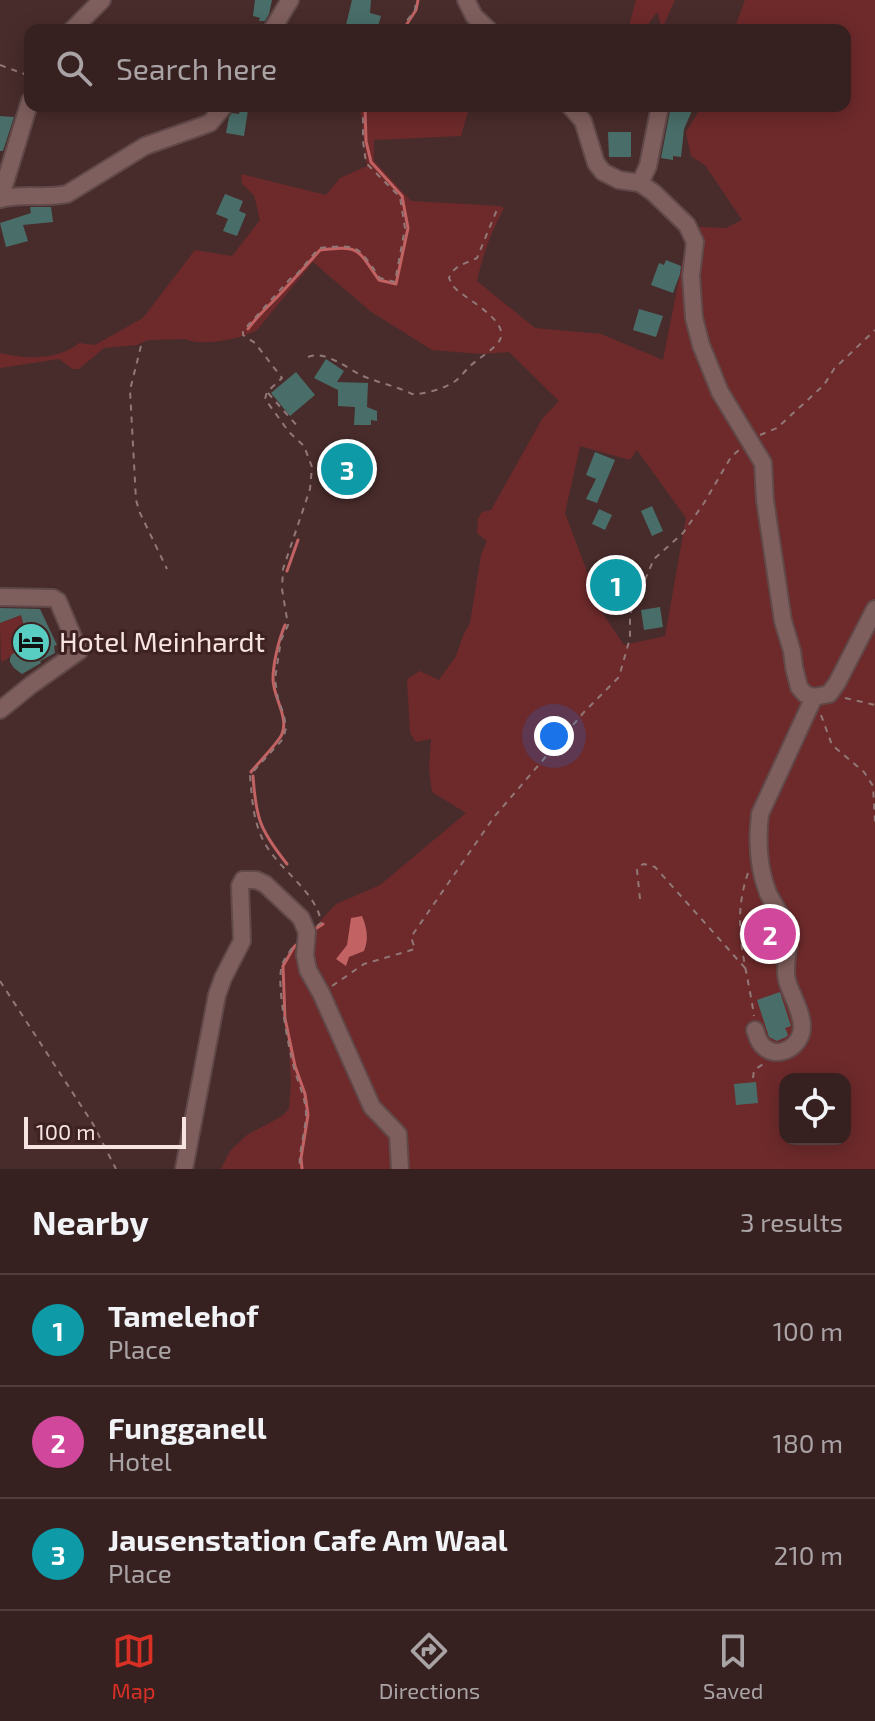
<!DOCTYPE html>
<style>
:root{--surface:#362120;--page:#3d2929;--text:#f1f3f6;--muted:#aaa3a5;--line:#503e3e;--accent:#d93025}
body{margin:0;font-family:"Exo 2",sans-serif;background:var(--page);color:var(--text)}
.controls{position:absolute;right:24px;bottom:24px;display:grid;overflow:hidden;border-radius:16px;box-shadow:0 4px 20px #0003}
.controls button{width:72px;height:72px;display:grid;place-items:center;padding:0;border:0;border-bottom:2px solid var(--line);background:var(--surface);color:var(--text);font:40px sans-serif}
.scale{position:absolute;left:24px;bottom:20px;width:162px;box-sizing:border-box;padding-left:8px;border:4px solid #f6e3e2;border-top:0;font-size:22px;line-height:28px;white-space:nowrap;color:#f6e3e2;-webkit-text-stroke:6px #3d2221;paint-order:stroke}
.you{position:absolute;left:554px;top:736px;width:28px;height:28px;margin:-20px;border:6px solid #fff;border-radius:50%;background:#1a73e8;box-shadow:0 0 0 12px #1a73e833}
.badge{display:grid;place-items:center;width:52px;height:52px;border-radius:50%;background:var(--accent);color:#fff;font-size:26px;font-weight:700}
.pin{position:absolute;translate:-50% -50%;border:4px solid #fff;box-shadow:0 2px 8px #0006}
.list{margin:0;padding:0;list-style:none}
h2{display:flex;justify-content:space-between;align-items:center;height:104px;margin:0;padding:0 32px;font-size:34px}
h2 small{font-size:26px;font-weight:400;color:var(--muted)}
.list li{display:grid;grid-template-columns:52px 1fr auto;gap:24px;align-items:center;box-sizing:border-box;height:112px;padding:0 32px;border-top:2px solid var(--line)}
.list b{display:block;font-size:30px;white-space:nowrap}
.list p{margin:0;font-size:26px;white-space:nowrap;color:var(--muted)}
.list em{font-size:26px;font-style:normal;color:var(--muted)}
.icon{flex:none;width:44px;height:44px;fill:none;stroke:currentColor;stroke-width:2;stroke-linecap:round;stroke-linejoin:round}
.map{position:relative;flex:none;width:875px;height:1169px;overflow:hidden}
.search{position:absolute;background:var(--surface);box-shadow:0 4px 20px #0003;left:24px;right:24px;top:24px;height:88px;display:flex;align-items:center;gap:20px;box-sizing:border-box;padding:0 28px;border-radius:16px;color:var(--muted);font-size:30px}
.sheet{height:440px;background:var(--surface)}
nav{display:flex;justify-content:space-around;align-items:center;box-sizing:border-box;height:112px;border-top:2px solid var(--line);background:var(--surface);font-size:22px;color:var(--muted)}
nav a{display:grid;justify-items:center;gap:4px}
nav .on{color:var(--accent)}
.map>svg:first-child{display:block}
.green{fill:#6e2a2b;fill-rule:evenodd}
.water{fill:#c26262}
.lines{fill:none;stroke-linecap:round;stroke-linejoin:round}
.stream{stroke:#c26262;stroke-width:3}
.building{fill:#496e69}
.minor-casing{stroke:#614949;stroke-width:20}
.path{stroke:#917877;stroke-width:2;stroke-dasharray:6 6;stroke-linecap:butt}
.minor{stroke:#7f5f5d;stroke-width:16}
.labels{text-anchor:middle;stroke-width:6;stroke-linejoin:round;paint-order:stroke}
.poi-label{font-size:28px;fill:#f6e3e2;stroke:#3d2221;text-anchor:start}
</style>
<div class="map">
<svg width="875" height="1169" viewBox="0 0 875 1169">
<rect width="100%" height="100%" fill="#482c2b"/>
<g class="green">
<polygon points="636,0 675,0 662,29 657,12 644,30 628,30"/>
<path d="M745,0h130v1169h-654l9,-18 17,-16 35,-19 7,-7 2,-27 -7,-116 11,-18 41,-44 44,-19 86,-72 -34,-21 -3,-23 2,-30 -15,3 -6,-9 -3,-54 13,-8 19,9 17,-24 7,-20 7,-13 11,-68 6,-14 -10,-8 1,-14 4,-7 9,-2 51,-91 17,-18 -50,-49 -27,2 -50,-4 -62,-39 -57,-49 -56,68c-14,9 -57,17 -72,9l-37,1 -11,5 -33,3 -25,21h-6l-14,-10 -59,9v-15c26,6 57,8 79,-10l16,2 48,-27 52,-68 37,6 28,-36 -6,-25 -12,-11 -1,-10 85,21 14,-17 27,-12 -7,-60h102l7,2 -8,28 -87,4v21l37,40 89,5 4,2c-13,24 -21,46 -27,73l58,47 66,6 62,26 25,-126 12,-7 26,1 16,-8 -37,-55 -14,-9 -5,-24 16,-26h143v-76h-111zM580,446l50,14 7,-10 49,68 -21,118 -41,9 -21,-31 -38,-101zM785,1079h60v60h-60z"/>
<path d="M21,615l3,12 -2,4 -9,6 7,14c-8,3 -11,8 -19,11l-1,-39z"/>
</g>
<path class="water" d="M362,916c5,12 7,23 2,35l-15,6 -3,9 -10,-7 11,-14 4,-27z"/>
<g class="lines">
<g class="stream">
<polyline points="403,30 416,10 418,0"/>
<path d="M248,329c9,-13 21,-23 32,-35 13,-14 27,-29 40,-44 40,-4 36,-3 59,30l17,4 12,-56 -6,-32 -31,-34 -5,-21 -1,-35"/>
<polyline points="287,571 298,540"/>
<path d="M251,772c7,-9 28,-30 31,-38 7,-17 -9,-37 -9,-55 0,-16 6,-40 12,-54"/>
<path d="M253,776c3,43 7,54 34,88"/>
<polyline points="312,931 323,924"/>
<polyline points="301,941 294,947 283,966 285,1018 295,1066 305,1094 308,1115 301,1158 302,1169"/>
</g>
</g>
<g class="building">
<polygon points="255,0 272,0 269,14 265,21 259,21 260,18 253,16"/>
<polygon points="352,0 371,0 370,13 381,16 377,30 360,30 346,25"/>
<polygon points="671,106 694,106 684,129 681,157 673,156 673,160 661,158"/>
<polygon points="240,109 248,110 244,136 226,133 229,117 232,113 239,114"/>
<polygon points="0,116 14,117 3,151 0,151"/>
<polygon points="608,132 631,132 631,157 609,157"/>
<polygon points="225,194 243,201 239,211 246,214 237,236 223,231 228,219 216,214"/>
<polygon points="30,207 51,207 53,222 23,225 28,241 6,247 0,223 31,213"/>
<polygon points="666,260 681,266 680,274 673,293 651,285 659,263 664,265"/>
<polygon points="639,309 663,316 656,337 633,330"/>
<polygon points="326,359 344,371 337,382 368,383 367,407 377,411 377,421 371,420 371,425 354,425 355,407 338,406 338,390 314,378"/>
<polygon points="296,372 315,395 290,416 271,393"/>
<polygon points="337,452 359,454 357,485 346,485 346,495 335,494"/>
<polygon points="595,452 615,460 597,503 586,499 596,479 586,475"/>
<polygon points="652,506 663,531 652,536 641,511"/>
<polygon points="599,509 612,515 605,530 592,524"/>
<polygon points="622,564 632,595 609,603 600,575 609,572 608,568"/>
<polygon points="660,607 663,627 644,630 641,610"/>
<polygon points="0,608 40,609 57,645 54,646 55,653 40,661 41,663 22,674 14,668 10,662 10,658 12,654 20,651 13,637 25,630 21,615 0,623"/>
<polygon points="771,920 776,933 777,947 763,951 755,924"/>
<polygon points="780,992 791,1026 785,1028 788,1035 786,1037 777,1041 769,1037 757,1000"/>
<polygon points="756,1082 758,1103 736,1105 734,1084"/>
</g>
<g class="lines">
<g class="minor-casing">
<g id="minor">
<polyline points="466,0 474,16 489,30"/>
<polyline points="72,30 102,0"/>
<polyline points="272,30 290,0"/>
<polyline points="570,106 583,121 596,163 603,172 619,180 640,183 654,193 687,225 695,242 691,276 694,318 701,345 720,392 763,463 765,500 783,621 792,651 794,667 799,687 805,694 814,697 829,694 837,683 875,609"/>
<polyline points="640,183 648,166 660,106"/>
<path d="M0,199c22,-6 45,0 67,-5l78,-48 65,-23 14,-17"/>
<polyline points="0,199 30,101"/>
<polyline points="0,597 53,598 58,601 79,651 31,685 0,710"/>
<path d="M755,1030c2,5 3,12 8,16 15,15 39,0 39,-19 0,-16 -11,-32 -15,-47 -4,-16 4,-32 0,-49 -3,-14 -13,-25 -19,-38 -10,-25 -11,-53 -8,-79l54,-117"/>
<polyline points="184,1169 217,995 223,978 242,941 240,886 243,880 256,880 265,884 301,918 307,932 305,955 308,970 321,993 372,1107 398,1134 400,1169"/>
</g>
</g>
<g class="path">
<polyline points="400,30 415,10 416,0"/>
<polyline points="0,65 30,76"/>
<polyline points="141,346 130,390 136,500 140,513 167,569"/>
<path d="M308,357c18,-7 38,11 55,19 16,7 33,10 49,18 11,1 33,-6 42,-12 5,-3 10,-10 14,-14 9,-9 21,-15 29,-24 19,-20 -30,-44 -41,-55 -5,-5 -4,-5 -7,-11 5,-13 16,-14 28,-20l21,-51"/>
<polyline points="268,393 299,428"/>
<polyline points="760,435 777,428 824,385 834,369 875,330"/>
<polyline points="845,698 875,705"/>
<polyline points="821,715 832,745 864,772 873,786 875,823"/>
<path d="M748,873c-18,52 -1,92 6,143"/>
<polyline points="640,899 637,870 639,866 644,864 655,867 746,969"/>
<path d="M317,926l4,-3c-3,-30 -42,-53 -57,-81 -11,-21 -12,-43 -14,-67l33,-36 3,-11 -2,-13 -6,-16 -3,-20 6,-39 7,-15 -6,-36 1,-20 22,-65 5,-15 2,-22 -8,-21 -15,-14 -24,-33 2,-7 15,-14 -27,-35 -12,-8v-4l47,-52 7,-5 22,-26c40,-4 38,-3 61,30l15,4 10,-54 -5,-31 -34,-34 -3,-22v-35"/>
<path d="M292,948c-3,5 -8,11 -10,17 -6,18 6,79 11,99 4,17 12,31 13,49 0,19 -8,37 -6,56"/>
<polyline points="0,981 93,1124 116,1169"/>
<polyline points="332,986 364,964 415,949 411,937 494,817 585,711 619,677 630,638 630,614 654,559 683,533 704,503 731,457 739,450"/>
<polyline points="753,1078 754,1070 765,1063"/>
</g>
<use href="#minor" class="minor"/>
</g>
<defs>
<g id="hotel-disc" transform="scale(2)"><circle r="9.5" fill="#57cec1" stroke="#3d2221"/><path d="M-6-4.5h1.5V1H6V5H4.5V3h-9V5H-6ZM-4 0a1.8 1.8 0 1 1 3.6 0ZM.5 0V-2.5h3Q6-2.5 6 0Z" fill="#111"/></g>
</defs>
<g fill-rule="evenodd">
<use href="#hotel-disc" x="31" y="642"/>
</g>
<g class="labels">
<g class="poi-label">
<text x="59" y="652">Hotel Meinhardt</text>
</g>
</g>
</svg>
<div class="controls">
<button><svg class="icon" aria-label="locate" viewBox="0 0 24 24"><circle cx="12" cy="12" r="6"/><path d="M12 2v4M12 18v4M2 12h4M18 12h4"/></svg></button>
</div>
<div class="scale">100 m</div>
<div class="you"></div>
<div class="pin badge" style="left:616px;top:585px;background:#0f9aa8">1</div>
<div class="pin badge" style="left:770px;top:934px;background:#d1479c">2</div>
<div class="pin badge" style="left:347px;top:469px;background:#0f9aa8">3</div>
<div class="search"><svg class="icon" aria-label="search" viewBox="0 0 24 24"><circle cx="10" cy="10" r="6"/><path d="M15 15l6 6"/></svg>Search here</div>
</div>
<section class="sheet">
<h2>Nearby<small>3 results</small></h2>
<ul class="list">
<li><span class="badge" style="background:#0f9aa8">1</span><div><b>Tamelehof</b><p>Place</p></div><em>100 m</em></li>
<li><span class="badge" style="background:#d1479c">2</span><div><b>Fungganell</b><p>Hotel</p></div><em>180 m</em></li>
<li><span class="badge" style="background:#0f9aa8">3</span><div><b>Jausenstation Cafe Am Waal</b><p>Place</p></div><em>210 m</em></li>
</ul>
</section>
<nav>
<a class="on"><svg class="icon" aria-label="map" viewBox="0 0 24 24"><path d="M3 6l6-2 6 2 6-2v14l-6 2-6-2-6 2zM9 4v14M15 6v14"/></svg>Map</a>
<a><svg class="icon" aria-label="directions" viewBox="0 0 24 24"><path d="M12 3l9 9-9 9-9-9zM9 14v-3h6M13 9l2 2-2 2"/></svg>Directions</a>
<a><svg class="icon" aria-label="saved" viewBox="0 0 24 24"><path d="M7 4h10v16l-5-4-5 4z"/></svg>Saved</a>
</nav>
